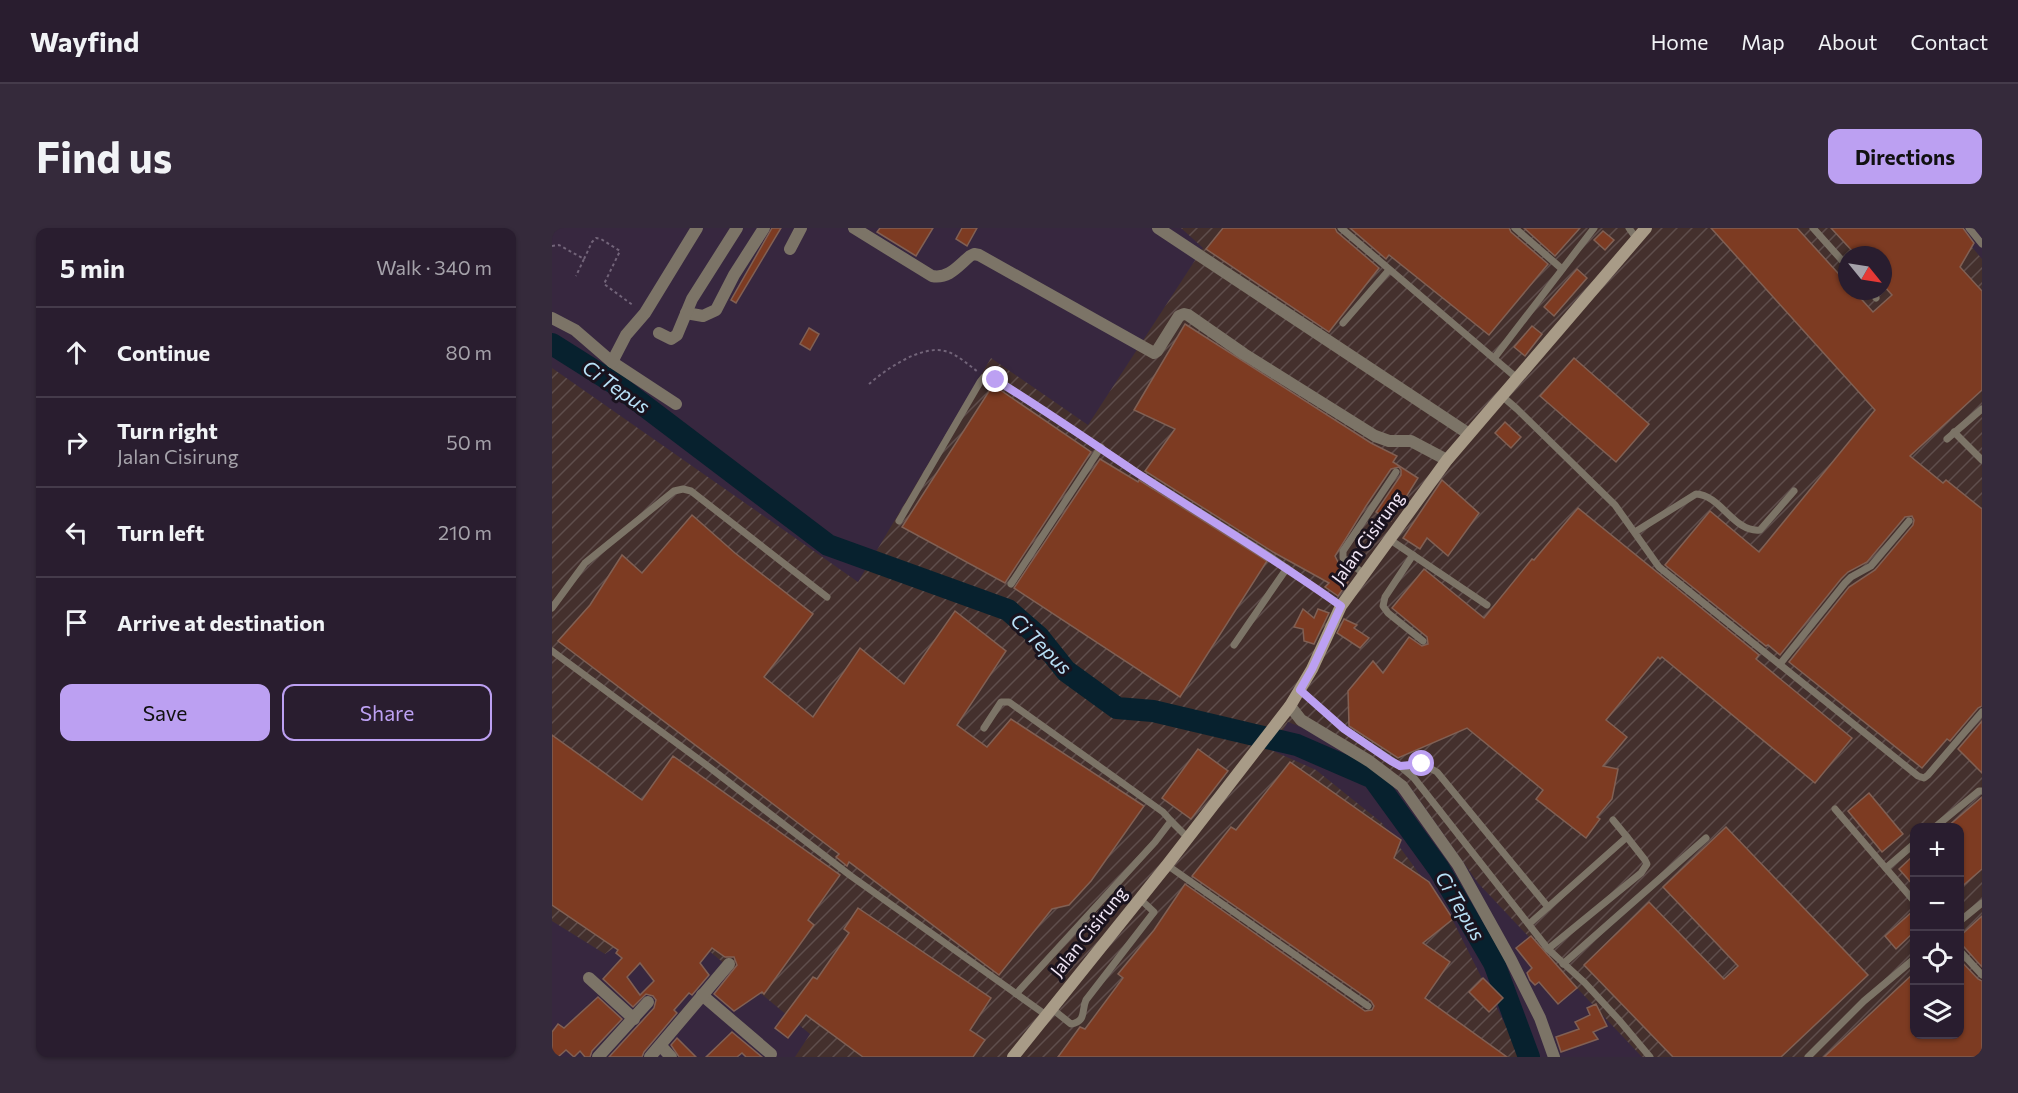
<!DOCTYPE html>
<meta charset="utf-8">
<style>
:root{--surface:#291d2f;--page:#352a3b;--text:#f1f3f6;--muted:#a5a2aa;--line:#453b4b;--accent:#bca0f2}
body{margin:0;font-family:Commissioner,sans-serif;background:var(--page);color:var(--text)}
.controls{position:absolute;right:18px;bottom:18px;display:grid;overflow:hidden;border-radius:12px;box-shadow:0 2px 4px #0004}
.controls button{width:54px;height:54px;display:grid;place-items:center;padding:0;border:0;border-bottom:2px solid var(--line);background:var(--surface);color:var(--text);font:30px sans-serif}
.compass{position:absolute;left:1286px;top:18px;width:54px;height:54px;border-radius:50%;background:var(--surface);box-shadow:0 2px 4px #0004;rotate:120deg}
.stop{position:absolute;width:18px;height:18px;margin:-14px;border:4px solid #bca0f2;border-radius:50%;background:#fff}
.stop.end{background:#bca0f2;border-color:#fff;box-shadow:0 2px 6px #0008}
.list{margin:0;padding:0;list-style:none}
h2{display:flex;justify-content:space-between;align-items:center;height:78px;margin:0;padding:0 24px;font-size:26px}
h2 small{font-size:20px;font-weight:400;color:var(--muted)}
.list li{display:grid;grid-template-columns:39px 1fr auto;gap:18px;align-items:center;box-sizing:border-box;height:90px;padding:0 24px;border-top:2px solid var(--line)}
.list b{display:block;font-size:22px;white-space:nowrap}
.list p{margin:0;font-size:20px;white-space:nowrap;color:var(--muted)}
.list em{font-size:20px;font-style:normal;color:var(--muted)}
.actions{display:flex;gap:12px;padding:18px 24px}
.actions a{flex:1;padding:14px 0;border:2px solid var(--accent);border-radius:12px;text-align:center;font-size:21px;color:var(--accent)}
.actions .main{background:var(--accent);color:#111}
.icon{flex:none;width:33px;height:33px;fill:none;stroke:currentColor;stroke-width:2;stroke-linecap:round;stroke-linejoin:round}
.map{position:relative;flex:none;width:1430px;height:829px;overflow:hidden;border-radius:12px}
header{display:flex;align-items:center;gap:36px;box-sizing:border-box;height:84px;padding:0 30px;background:var(--surface);border-bottom:2px solid var(--line)}
header strong{font-size:28px}
nav{display:flex;gap:33px;margin-inline-start:auto;font-size:21px}
.intro{display:flex;align-items:center;justify-content:space-between;box-sizing:border-box;height:144px;padding:0 36px}
h1{margin:0;font-size:42px}
.button{padding:15px 27px;border-radius:12px;background:var(--accent);color:#111;font-size:21px;font-weight:700}
main{display:flex;gap:36px;padding:0 36px}
aside{flex:1;background:var(--surface);border-radius:12px;box-shadow:0 2px 4px #0004}
.map>svg:first-child{display:block}
.industrial{fill:url(#industrial-furrows);fill-rule:evenodd}
.lines{fill:none;stroke-linecap:round;stroke-linejoin:round}
.river{stroke:#07212e;stroke-width:22}
.building{fill:#7d3b22;stroke:#816054;stroke-width:1.5;fill-rule:evenodd}
.path{stroke:#726479;stroke-width:2;stroke-dasharray:3 3;stroke-linecap:butt}
.service{stroke:#7c7467;stroke-width:7}
.minor{stroke:#7c7467;stroke-width:12}
.secondary{stroke:#a89b87;stroke-width:12}
.route{stroke:#bca0f2;stroke-width:8}
.labels{text-anchor:middle;stroke-width:6;stroke-linejoin:round;paint-order:stroke}
.street-label{font-size:18px;fill:#f2e7f7;stroke:#1a131e}
.water-label{font-size:20px;font-style:italic;fill:#b9e1f7;stroke:#1a131e}
</style>
<header>
<strong>Wayfind</strong>
<nav><a>Home</a><a>Map</a><a>About</a><a>Contact</a></nav>
</header>
<div class="intro"><h1>Find us</h1><a class="button">Directions</a></div>
<main>
<aside>
<h2>5 min<small>Walk · 340 m</small></h2>
<ul class="list">
<li><svg class="icon" aria-label="ahead" viewBox="0 0 24 24"><path d="M12 20V5M6 11l6-6 6 6"/></svg><div><b>Continue</b></div><em>80 m</em></li>
<li><svg class="icon" aria-label="right" viewBox="0 0 24 24"><path d="M7 20v-9h11M14 6l5 5-5 5"/></svg><div><b>Turn right</b><p>Jalan Cisirung</p></div><em>50 m</em></li>
<li><svg class="icon" aria-label="left" viewBox="0 0 24 24"><path d="M17 20v-9H6M10 6l-5 5 5 5"/></svg><div><b>Turn left</b></div><em>210 m</em></li>
<li><svg class="icon" aria-label="arrive" viewBox="0 0 24 24"><path d="M6 21V4h12l-3 4 3 4H6"/></svg><div><b>Arrive at destination</b></div></li>
</ul>
<div class="actions"><a class="main">Save</a><a>Share</a></div>
</aside>
<div class="map">
<svg width="1430" height="829" viewBox="0 0 1430 829">
<defs>
<pattern id="industrial-furrows" width="10" height="10" patternUnits="userSpaceOnUse" patternTransform="scale(1.5)"><rect width="10" height="10" fill="#44302d"/><path d="M-1 1l2-2M0 10L10 0M9 11l2-2" fill="none" stroke="#5f4e4c"/></pattern>
</defs>
<rect width="100%" height="100%" fill="#37273f"/>
<path class="industrial" d="M629,0h775l26,31v798h-340l-164,-174 -67,-95 -54,-39 -69,-27 -17,28 45,20 66,53 69,94 65,129 3,11h-724l15,-23 -147,-121 -58,41 -53,-33v-553l306,214 133,-224 97,67 115,-177zM1295,27h36v36h-36zM1362,600h46v206h-46z"/>
<g class="lines">
<polyline class="river" points="0,116 65,157 276,317 456,382 487,409 514,443 565,480 601,483 745,517 821,550 887,641 942,735 977,829"/>
</g>
<g class="building">
<polygon points="220,0 229,0 184,75 179,72"/>
<polygon points="328,0 381,0 364,28 325,4"/>
<polygon points="410,0 425,0 415,18 404,11"/>
<polygon points="671,0 783,0 785,4 827,40 777,104 654,21"/>
<polygon points="798,0 957,0 959,4 996,36 937,107 837,27 834,31"/>
<polygon points="972,0 1028,0 1003,28"/>
<polygon points="1159,0 1245,0 1295,55 1295,63 1302,63 1321,84 1340,67 1331,57 1331,27 1304,27 1279,0 1411,0 1422,15 1408,39 1430,63 1430,162 1358,228 1391,255 1394,252 1430,281 1430,478 1426,480 1398,513 1395,511 1370,540 1237,434 1297,359 1323,342 1361,297 1362,292 1360,288 1353,289 1315,334 1296,344 1289,351 1228,427 1216,417 1214,418 1113,337 1158,283 1207,324 1323,182"/>
<polygon points="1051,3 1062,12 1053,22 1042,12"/>
<polygon points="1025,41 1035,50 1002,88 992,79"/>
<polygon points="633,96 819,215 845,228 841,234 866,250 839,293 824,284 849,247 849,242 847,239 839,241 814,278 783,328 796,354 786,368 773,359 777,355 721,324 593,243 623,201 582,182"/>
<polygon points="980,98 990,106 973,128 962,119"/>
<polygon points="257,100 267,106 258,122 248,116"/>
<polygon points="1022,130 1097,196 1064,234 988,168"/>
<polygon points="441,157 539,224 453,355 350,299"/>
<polygon points="953,194 969,209 959,220 943,205"/>
<polygon points="548,231 586,254 587,252 715,333 628,469 462,360"/>
<polygon points="890,252 927,285 896,328 875,310 868,321 851,310"/>
<polygon points="1026,280 1207,427 1204,431 1300,510 1263,555 1110,429 1108,431 1106,429 1054,492 1075,509 1051,538 1066,541 1060,571 1045,589 1048,591 1034,610 984,571 991,562 915,500 846,530 797,498 796,463 821,433 831,445 857,409 870,418 876,416 875,409 840,380 872,341 932,390 980,331 982,332"/>
<polygon points="140,287 183,325 261,386 212,449 261,489 308,420 352,456 403,383 454,423 405,497 435,519 459,491 592,578 539,653 517,677 500,681 447,747 297,634 295,638 284,629 287,626 6,413 38,377 70,327 90,345"/>
<polygon points="751,381 762,390 766,381 777,385 762,416 752,413 751,401 742,399"/>
<polygon points="792,391 805,397 802,400 817,410 808,420 785,405"/>
<polygon points="1430,493 1430,545 1406,521"/>
<path d="M0,507l90,65 31,-44 167,119 -32,45 6,5 -50,69 -2,-2 -28,19 -20,-17 23,-29 -3,-8h-9l-13,-9 -12,15 9,12 -17,20 -3,-2 -15,17 3,3 -33,39 -2,5h-33l45,-49 2,-8 -3,-4 -7,-2 -13,13 -30,-28 19,-21 -6,-5 2,-3 -66,-45zM88,735l14,18 -14,14 -13,-18z"/>
<polygon points="646,521 676,543 639,591 610,570"/>
<polygon points="738,534 849,612 842,630 877,654 901,691 871,715 898,734 873,770 955,829 506,829 528,799 533,801 571,750 566,746 602,702 633,656 813,783 820,782 822,778 819,773 640,648 679,599 684,602"/>
<polygon points="1317,565 1351,606 1330,624 1296,583"/>
<polygon points="1430,569 1430,641 1407,661 1407,600 1394,600"/>
<polygon points="1174,599 1316,747 1229,829 1121,829 1032,737 1097,674 1172,751 1186,738 1111,659"/>
<polygon points="1362,627 1362,658 1347,641"/>
<polygon points="306,680 439,770 418,802 433,812 421,829 311,829 254,787 236,810 223,800 261,749 265,751 297,705 292,701"/>
<polygon points="1362,682 1362,704 1344,721 1333,708"/>
<polygon points="1430,688 1430,739 1412,719 1407,717 1407,709"/>
<polygon points="979,708 1025,760 1006,776 987,754 983,757 978,752 975,745 980,740 964,720"/>
<polygon points="1407,731 1426,751 1430,753 1430,829 1272,829 1362,745 1362,807 1407,807"/>
<polygon points="931,750 951,770 937,784 917,764"/>
<polygon points="46,769 70,791 40,823 38,829 33,829 28,823 22,829 14,822 6,829 0,829 0,804 6,796 12,800"/>
<polygon points="1044,776 1055,798 1041,804 1046,811 1009,824 1004,809 1027,801 1023,794 1038,787 1035,780"/>
<polygon points="180,804 210,829 194,829 190,825 185,829 154,829"/>
<polygon points="125,810 144,829 127,829 119,817"/>
</g>
<g class="lines">
<g class="path">
<polyline points="0,18 7,17 32,31 24,48"/>
<polyline points="32,31 40,14 44,10 49,11 68,23 52,56 82,78"/>
<path d="M317,156c17,-15 52,-39 76,-33 12,3 22,13 32,20"/>
</g>
<g class="service">
<polyline points="789,0 966,151"/>
<polyline points="963,0 1010,41"/>
<polyline points="1077,0 1084,10"/>
<polyline points="1261,0 1295,38"/>
<polyline points="1417,0 1430,16"/>
<polyline points="1318,63 1324,70"/>
<polyline points="791,95 837,42"/>
<polyline points="943,129 1042,0"/>
<polyline points="950,168 965,181 1063,277 1107,339 1366,548 1372,550 1376,547 1430,484"/>
<polyline points="1402,204 1430,232"/>
<polyline points="1395,211 1430,181"/>
<polyline points="347,293 428,154 432,149 445,152 581,242 719,329 789,378"/>
<path d="M1083,304l61,-38c25,1 38,39 64,36l34,-39"/>
<polyline points="837,311 935,377"/>
<polyline points="861,327 833,369 831,378 836,385 871,413"/>
<polyline points="811,345 791,330 791,323 844,244"/>
<polyline points="459,356 549,219"/>
<polyline points="0,380 33,335 122,263 131,261 139,263 275,369"/>
<polyline points="682,417 735,340"/>
<polyline points="0,423 153,536 299,648 494,787"/>
<polyline points="1228,436 1293,355 1299,349 1319,338 1357,293"/>
<polyline points="748,462 792,501 848,538 862,550 996,721 1033,755 1067,792 1098,829"/>
<polyline points="432,500 449,474 457,474 611,584 619,593 603,614 464,766"/>
<polyline points="848,538 870,536 885,544 996,679"/>
<polyline points="1283,581 1362,673"/>
<polyline points="1061,592 1075,609"/>
<polyline points="619,593 635,609"/>
<polyline points="1382,600 1427,563 1430,563"/>
<polyline points="615,637 816,778"/>
<polyline points="1334,640 1362,616"/>
<polyline points="1408,693 1430,675"/>
<polyline points="977,696 1075,609 1093,632 1095,636 1089,645 996,721"/>
<polyline points="1408,723 1430,747"/>
<polyline points="1011,736 1154,610"/>
<path d="M499,780l20,16c16,-3 10,-13 15,-24l68,-88 -14,-13"/>
<polyline points="1256,829 1312,773 1362,731"/>
</g>
<g class="minor">
<path d="M302,0l78,48c17,3 26,-10 38,-20l4,-2 5,1 175,98 3,-2 22,-35 5,-2 4,1 56,39 131,82 14,5h22l36,19"/>
<polyline points="606,0 917,206"/>
<polyline points="238,21 249,0"/>
<polyline points="134,85 151,88 164,82 182,47 212,0"/>
<polyline points="0,90 23,102 60,134 124,176"/>
<polyline points="107,105 119,111 125,107 140,71 185,0"/>
<polyline points="60,134 74,107 93,85 145,0"/>
<polyline points="738,478 749,492 817,533 850,558 906,637 959,732 988,790 1002,829"/>
<polyline points="37,750 82,791"/>
<polyline points="150,767 219,826"/>
<polyline points="109,818 119,829"/>
<polyline points="46,829 96,774"/>
<polyline points="98,829 177,736"/>
</g>
<polyline class="secondary" points="461,829 615,637 738,478 760,441 789,378 895,232 1094,0"/>
</g>
<g class="lines">
<path class="route" d="M444,152c47,29 92,60 138,91 69,45 140,87 207,135l-29,63 -12,21 44,39 47,32 9,5 22,-2"/>
</g>
<g class="labels">
<g class="street-label">
<text transform="translate(816 310) rotate(-54)" y="6">Jalan Cisirung</text>
<text transform="translate(537 704) rotate(-51)" y="6">Jalan Cisirung</text>
</g>
<g class="water-label">
<text transform="translate(64 159) rotate(35)" y="7">Ci Tepus</text>
<text transform="translate(489 416) rotate(45)" y="7">Ci Tepus</text>
<text transform="translate(908 678) rotate(59)" y="7">Ci Tepus</text>
</g>
</g>
</svg>
<div class="controls">
<button>+</button>
<button>−</button>
<button><svg class="icon" aria-label="locate" viewBox="0 0 24 24"><circle cx="12" cy="12" r="6"/><path d="M12 2v4M12 18v4M2 12h4M18 12h4"/></svg></button>
<button><svg class="icon" aria-label="layers" viewBox="0 0 24 24"><path d="M12 4l9 5-9 5-9-5zM3 14l9 5 9-5"/></svg></button>
</div>
<svg class="compass" viewBox="-18 -18 36 36"><path d="M0-13l5 13h-10z" fill="#e53935"/><path d="M0 13l5-13h-10z" fill="#a5a2aa"/></svg>
<div class="stop" style="left:870px;top:536px"></div>
<div class="stop end" style="left:444px;top:152px"></div>
</div>
</main>
